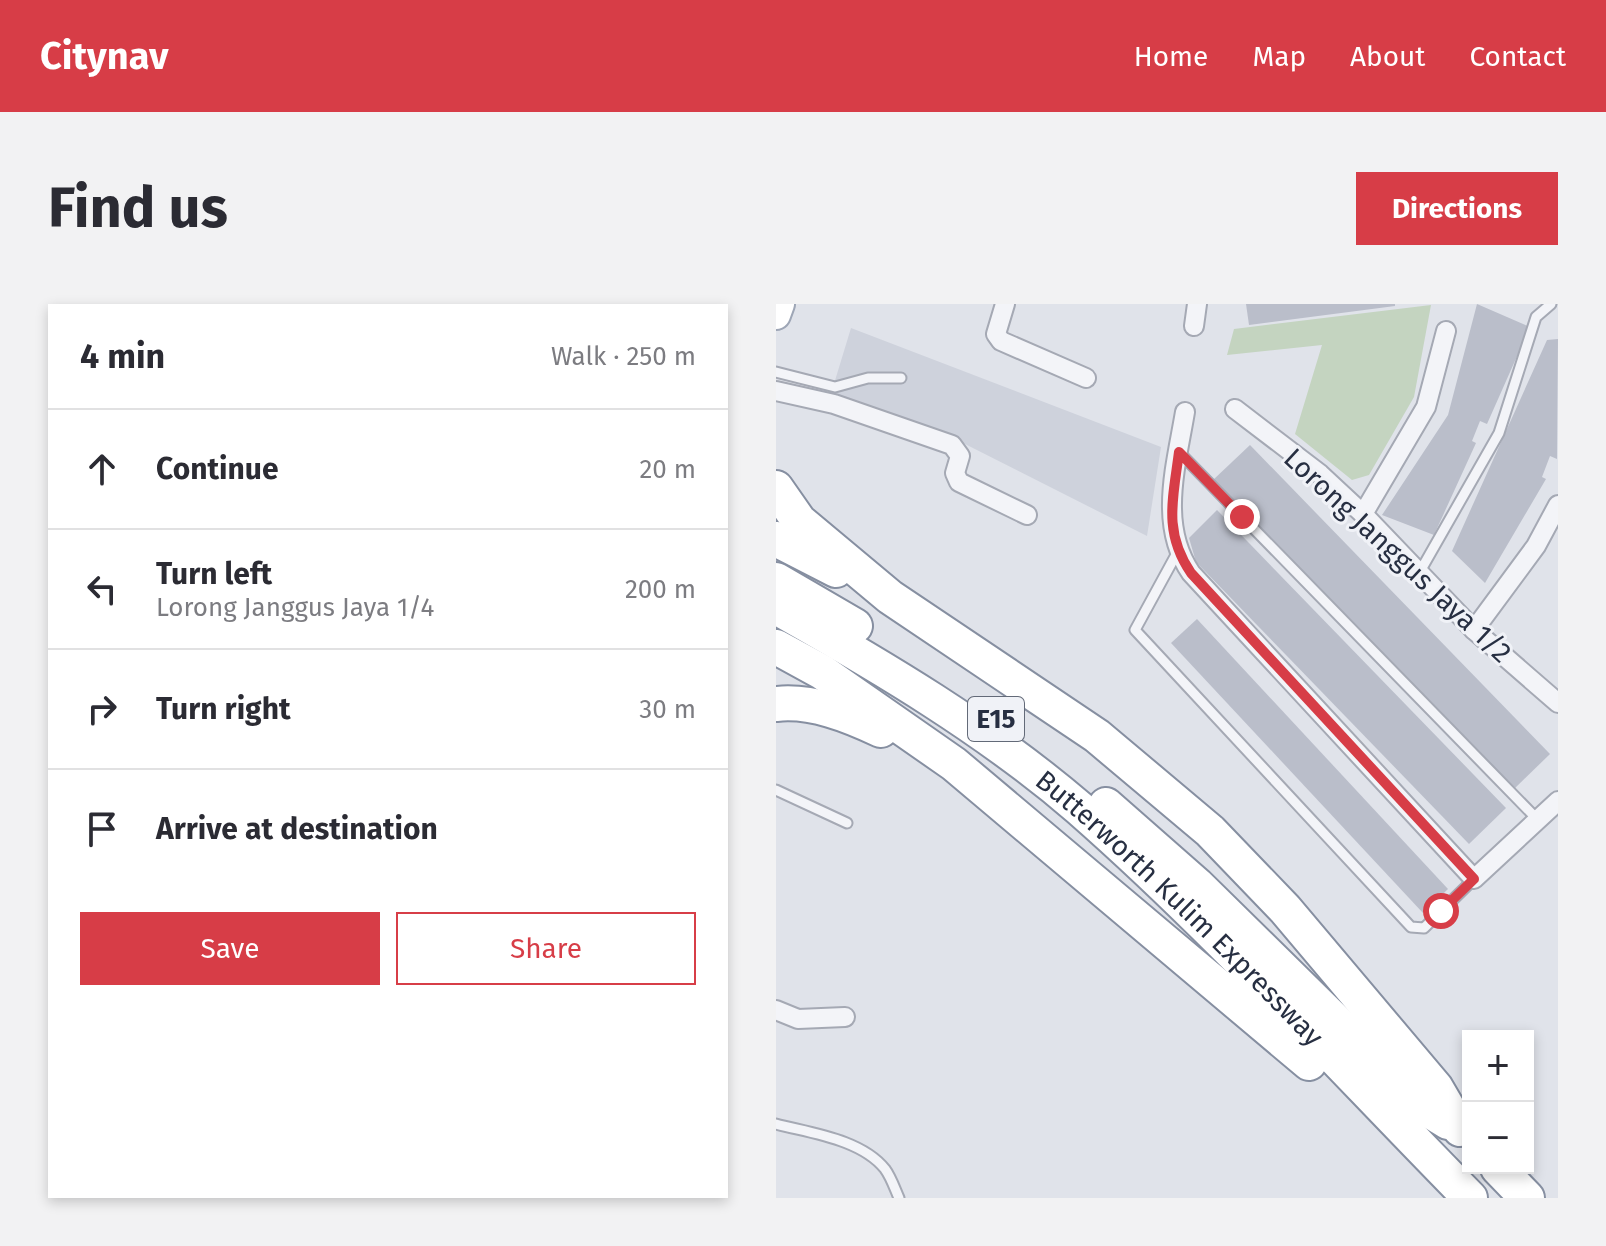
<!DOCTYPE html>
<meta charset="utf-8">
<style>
:root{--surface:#fff;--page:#f2f2f3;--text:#2b2b33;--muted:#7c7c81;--line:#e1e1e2;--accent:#d73d47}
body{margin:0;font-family:"Fira Sans",sans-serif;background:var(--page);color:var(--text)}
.controls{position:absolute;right:24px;bottom:24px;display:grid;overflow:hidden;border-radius:0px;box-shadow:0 4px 12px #0003}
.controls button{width:72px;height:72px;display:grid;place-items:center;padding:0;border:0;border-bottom:2px solid var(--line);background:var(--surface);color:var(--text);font:40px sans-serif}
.stop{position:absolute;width:24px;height:24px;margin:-18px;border:6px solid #d73d47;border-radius:50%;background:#fff}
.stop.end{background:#d73d47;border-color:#fff;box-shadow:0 2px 8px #0008}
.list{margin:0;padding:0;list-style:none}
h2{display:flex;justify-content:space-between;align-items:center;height:104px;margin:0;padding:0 32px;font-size:34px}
h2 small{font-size:26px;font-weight:400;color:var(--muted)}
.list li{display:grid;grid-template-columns:52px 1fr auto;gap:24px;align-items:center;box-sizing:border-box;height:120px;padding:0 32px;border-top:2px solid var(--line)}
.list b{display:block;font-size:30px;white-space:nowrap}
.list p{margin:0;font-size:26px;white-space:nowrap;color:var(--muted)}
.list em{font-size:26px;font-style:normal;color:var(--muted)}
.actions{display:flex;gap:16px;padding:24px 32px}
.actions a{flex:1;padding:18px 0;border:2px solid var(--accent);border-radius:0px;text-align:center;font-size:28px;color:var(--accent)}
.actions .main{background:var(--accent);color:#fff}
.icon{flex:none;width:44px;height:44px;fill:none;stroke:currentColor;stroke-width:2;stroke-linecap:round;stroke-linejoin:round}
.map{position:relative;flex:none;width:782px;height:894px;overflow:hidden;border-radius:0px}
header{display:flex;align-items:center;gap:48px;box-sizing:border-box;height:112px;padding:0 40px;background:var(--accent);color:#fff}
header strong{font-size:38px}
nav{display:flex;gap:44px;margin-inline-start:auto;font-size:28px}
.intro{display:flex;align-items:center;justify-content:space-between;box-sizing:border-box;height:192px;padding:0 48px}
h1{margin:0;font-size:56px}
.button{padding:20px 36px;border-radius:0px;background:var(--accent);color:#fff;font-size:28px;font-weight:700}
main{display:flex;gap:48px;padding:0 48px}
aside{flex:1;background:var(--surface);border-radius:0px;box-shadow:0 4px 12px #0003}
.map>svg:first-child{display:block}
.built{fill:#ced2dc}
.green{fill:#c4d4c0}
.building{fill:#babeca}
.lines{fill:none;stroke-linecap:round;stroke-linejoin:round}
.lane-casing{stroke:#a5a9b4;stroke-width:13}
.street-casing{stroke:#a5a9b4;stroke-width:22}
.primary-casing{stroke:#9ea6b6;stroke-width:32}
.highway-casing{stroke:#868fa1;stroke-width:38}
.lane{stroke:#f3f4f8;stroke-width:9}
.street{stroke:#f3f4f8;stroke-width:18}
.primary{stroke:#fff;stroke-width:28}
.highway{stroke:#fff;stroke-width:34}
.route{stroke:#d73d47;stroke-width:10}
.labels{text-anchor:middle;stroke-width:6;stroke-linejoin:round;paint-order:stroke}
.shield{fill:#f0f2f7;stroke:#636a78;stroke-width:2}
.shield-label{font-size:26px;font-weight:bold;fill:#272f42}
.street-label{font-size:28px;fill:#272f42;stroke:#f0f2f7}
</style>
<header>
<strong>Citynav</strong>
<nav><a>Home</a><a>Map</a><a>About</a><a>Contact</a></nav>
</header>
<div class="intro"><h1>Find us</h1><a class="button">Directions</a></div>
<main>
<aside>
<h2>4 min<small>Walk · 250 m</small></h2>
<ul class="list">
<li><svg class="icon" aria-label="ahead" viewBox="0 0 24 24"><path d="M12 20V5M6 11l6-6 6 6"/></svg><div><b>Continue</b></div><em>20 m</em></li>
<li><svg class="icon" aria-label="left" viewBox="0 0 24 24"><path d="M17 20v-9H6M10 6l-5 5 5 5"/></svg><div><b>Turn left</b><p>Lorong Janggus Jaya 1/4</p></div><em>200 m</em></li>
<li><svg class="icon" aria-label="right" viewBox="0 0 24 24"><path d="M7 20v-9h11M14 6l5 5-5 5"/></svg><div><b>Turn right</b></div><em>30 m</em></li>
<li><svg class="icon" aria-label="arrive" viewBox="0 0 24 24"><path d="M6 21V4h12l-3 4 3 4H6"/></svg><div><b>Arrive at destination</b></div></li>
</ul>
<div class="actions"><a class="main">Save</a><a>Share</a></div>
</aside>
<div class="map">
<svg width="782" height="894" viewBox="0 0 782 894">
<rect width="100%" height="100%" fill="#e0e3ea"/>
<polygon class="built" points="75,24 385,143 371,232 185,138 54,93"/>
<polygon class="green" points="655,1 638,93 593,171 576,176 519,130 546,41 451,51 458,25"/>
<g class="building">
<polygon points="470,0 619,0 619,2 473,21"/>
<polygon points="701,0 754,23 711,120 704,117 696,137 700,139 658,231 606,211 672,111"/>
<polygon points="782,35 781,155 774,152 766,173 770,175 709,279 676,247 771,36"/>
<polygon points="474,141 774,450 737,486 437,176"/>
<polygon points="441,206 730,504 693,540 420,258 413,234"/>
<polygon points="421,315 672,585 647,609 395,339"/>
</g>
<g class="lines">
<g class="lane-casing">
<g id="lane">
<polyline points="0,68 59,83 92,74 125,74"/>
<polyline points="403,148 762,516"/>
<polyline points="401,249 359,326 635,623 648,624 698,575"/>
<polyline points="642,271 723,129 760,13 775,0"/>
<polyline points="0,486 71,519"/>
<path d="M0,820c34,9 85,15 109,45 6,8 10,20 14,29"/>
</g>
</g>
<g class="street-casing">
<g id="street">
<polyline points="229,0 220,30 225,37 310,74"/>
<polyline points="418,22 421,0"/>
<polyline points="0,87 58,100 176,141 184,152 179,169 183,178 251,211"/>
<polyline points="459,105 544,170 587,210 698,326 782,399"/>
<path d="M409,108c-9,54 -27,113 6,161l283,306 84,-78"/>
<polyline points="587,210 650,103 670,27"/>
<polyline points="698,326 760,242 782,201"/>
<polyline points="0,706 22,715 69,713"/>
</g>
</g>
<g class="primary-casing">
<polyline id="primary" points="0,11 4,0"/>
</g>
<g class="highway-casing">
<g id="highway">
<polyline points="0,184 23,217 114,293 321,432 434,527 509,605 660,784 684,825"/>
<polyline points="0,235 60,266"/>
<polyline points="0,276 79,322"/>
<path id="s1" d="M0,303c106,60 211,122 303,201 138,121 262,259 391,390"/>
<polyline points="0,343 46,368 178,460 533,759"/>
<path d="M0,400c36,-4 73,11 105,26"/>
<polyline points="330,501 421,581 646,802 672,818"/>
<polyline points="722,864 751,894"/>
</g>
</g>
<use href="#lane" class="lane"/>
<use href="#street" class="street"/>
<use href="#primary" class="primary"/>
<use href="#highway" class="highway"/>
</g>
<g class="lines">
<path class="route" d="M466,213l-63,-65c-6,47 -16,80 12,121l283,306 -33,32"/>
</g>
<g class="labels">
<rect class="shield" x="192" y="393" width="56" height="44" rx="6"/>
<g class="shield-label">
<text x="220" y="424">E15</text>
</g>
<g class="street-label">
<text transform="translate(622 251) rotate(43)" y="10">Lorong Janggus Jaya 1/2</text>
<text dy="10" stroke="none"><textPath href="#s1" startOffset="506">Butterworth Kulim Expressway</textPath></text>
</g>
</g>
</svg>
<div class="controls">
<button>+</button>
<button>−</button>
</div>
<div class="stop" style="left:665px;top:607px"></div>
<div class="stop end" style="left:466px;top:213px"></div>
</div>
</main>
